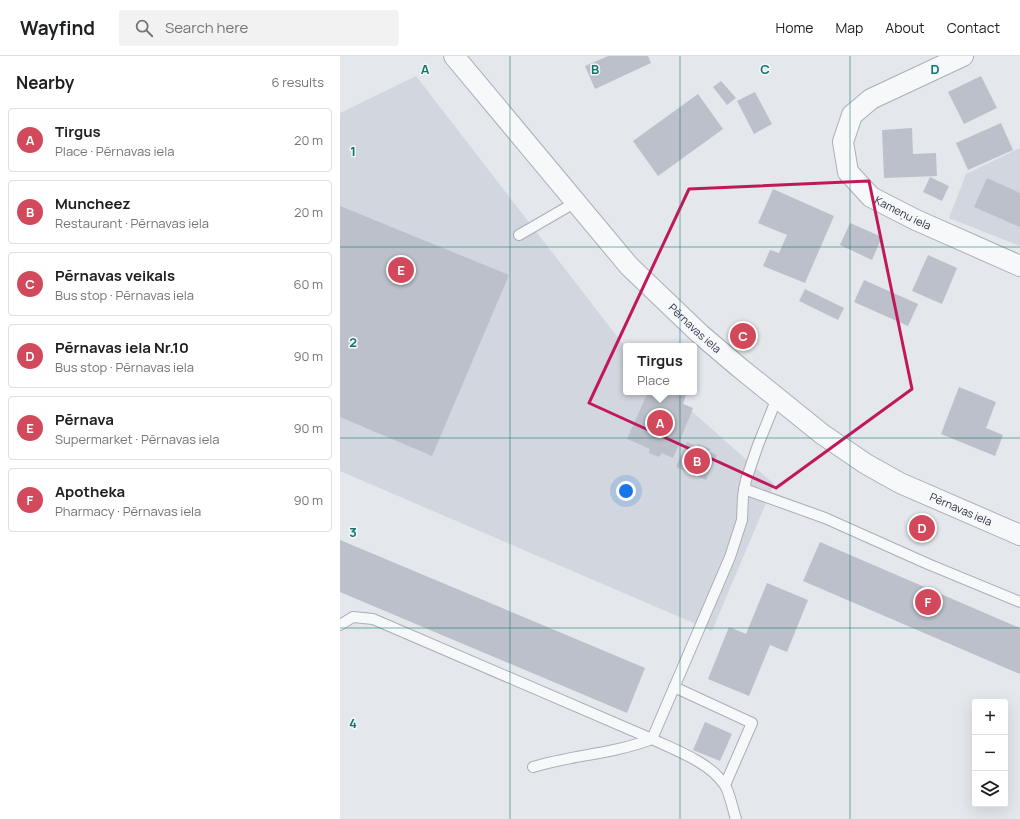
<!DOCTYPE html>
<meta charset="utf-8">
<style>
:root{--surface:#fff;--page:#f2f2f2;--text:#202124;--muted:#757577;--line:#e0e0e0;--accent:#d1495b}
body{margin:0;font-family:Manrope,sans-serif;background:var(--page);color:var(--text)}
.controls{position:absolute;right:12px;bottom:12px;display:grid;overflow:hidden;border-radius:4px;box-shadow:0 4px 16px #0002}
.controls button{width:36px;height:36px;display:grid;place-items:center;padding:0;border:0;border-bottom:1px solid var(--line);background:var(--surface);color:var(--text);font:20px sans-serif}
.you{position:absolute;left:286px;top:435px;width:14px;height:14px;margin:-10px;border:3px solid #fff;border-radius:50%;background:#1a73e8;box-shadow:0 0 0 6px #1a73e833}
.badge{display:grid;place-items:center;width:26px;height:26px;border-radius:50%;background:var(--accent);color:#fff;font-size:13px;font-weight:700}
.pin{position:absolute;translate:-50% -50%;border:2px solid #fff;box-shadow:0 1px 4px #0006}
.popup{position:absolute;left:283px;top:287px;width:74px;height:52px;box-sizing:border-box;display:grid;place-content:center;border-radius:4px;background:var(--surface);filter:drop-shadow(0 1px 3px #0005);font-size:13px;white-space:nowrap;color:var(--muted)}
.popup b{font-size:15px;color:var(--text)}
.popup::after{content:'';position:absolute;left:50%;top:100%;margin-left:-8px;border:8px solid transparent;border-top-color:var(--surface)}
.list{margin:0;padding:0;list-style:none}
h2{display:flex;justify-content:space-between;align-items:center;height:52px;margin:0;padding:0 16px;font-size:17px}
h2 small{font-size:13px;font-weight:400;color:var(--muted)}
.list li{display:grid;grid-template-columns:26px 1fr auto;gap:12px;align-items:center;box-sizing:border-box;height:64px;margin:0 8px 8px;padding:0 8px;border:1px solid var(--line);border-radius:4px}
.list b{display:block;font-size:15px;white-space:nowrap}
.list p{margin:0;font-size:13px;white-space:nowrap;color:var(--muted)}
.list em{font-size:13px;font-style:normal;color:var(--muted)}
.icon{flex:none;width:22px;height:22px;fill:none;stroke:currentColor;stroke-width:2;stroke-linecap:round;stroke-linejoin:round}
.map{position:relative;flex:none;width:680px;height:763px;overflow:hidden}
header{display:flex;align-items:center;gap:24px;box-sizing:border-box;height:56px;padding:0 20px;background:var(--surface);border-bottom:1px solid var(--line)}
header strong{font-size:19px}
nav{display:flex;gap:22px;margin-inline-start:auto;font-size:14px}
.search{width:280px;height:36px;background:var(--page);display:flex;align-items:center;gap:10px;box-sizing:border-box;padding:0 14px;border-radius:4px;color:var(--muted);font-size:15px}
main{display:flex}
aside{flex:1;background:var(--surface)}
.map>svg:first-child{display:block}
.built{fill:#d2d6de}
.building{fill:#bbc0ca}
.lines{fill:none;stroke-linecap:round;stroke-linejoin:round}
.service-casing{stroke:#a9aeb7;stroke-width:12}
.minor-casing{stroke:#a9aeb7;stroke-width:22}
.service{stroke:#f7f8fa;stroke-width:10}
.minor{stroke:#f7f8fa;stroke-width:20}
.marked{fill:none;stroke:#c2185b;stroke-width:3;stroke-linejoin:round}
.grid{fill:none;stroke:#0f766e;stroke-width:1;stroke-opacity:0.55}
.labels{text-anchor:middle;stroke-width:3;stroke-linejoin:round;paint-order:stroke}
.street-label{font-size:11px;fill:#2b3445;stroke:#f4f6f9}
.grid-label{font-size:13px;text-anchor:middle;font-weight:bold;fill:#0f766e;stroke:#f4f6f9;stroke-width:3;stroke-linejoin:round;paint-order:stroke}
</style>
<header>
<strong>Wayfind</strong>
<div class="search"><svg class="icon" aria-label="search" viewBox="0 0 24 24"><circle cx="10" cy="10" r="6"/><path d="M15 15l6 6"/></svg>Search here</div>
<nav><a>Home</a><a>Map</a><a>About</a><a>Contact</a></nav>
</header>
<main>
<aside>
<h2>Nearby<small>6 results</small></h2>
<ul class="list">
<li><span class="badge">A</span><div><b>Tirgus</b><p>Place · Pērnavas iela</p></div><em>20 m</em></li>
<li><span class="badge">B</span><div><b>Muncheez</b><p>Restaurant · Pērnavas iela</p></div><em>20 m</em></li>
<li><span class="badge">C</span><div><b>Pērnavas veikals</b><p>Bus stop · Pērnavas iela</p></div><em>60 m</em></li>
<li><span class="badge">D</span><div><b>Pērnavas iela Nr.10</b><p>Bus stop · Pērnavas iela</p></div><em>90 m</em></li>
<li><span class="badge">E</span><div><b>Pērnava</b><p>Supermarket · Pērnavas iela</p></div><em>90 m</em></li>
<li><span class="badge">F</span><div><b>Apotheka</b><p>Pharmacy · Pērnavas iela</p></div><em>90 m</em></li>
</ul>
</aside>
<div class="map">
<svg width="680" height="763" viewBox="0 0 680 763">
<rect width="100%" height="100%" fill="#e4e7ec"/>
<g class="built">
<polygon points="76,20 286,292 286,336 330,336 434,428 372,575 0,415 0,57"/>
<polygon points="680,92 680,190 609,162 626,118"/>
</g>
<g class="building">
<polygon points="268,0 308,0 311,7 255,33 245,10"/>
<polygon points="641,20 657,52 624,68 608,36"/>
<polygon points="381,25 396,42 387,49 373,31"/>
<polygon points="415,36 432,68 414,78 397,45"/>
<polygon points="358,38 383,73 318,120 293,85"/>
<polygon points="661,67 673,94 628,114 616,87"/>
<polygon points="572,72 573,98 596,97 597,120 544,122 542,74"/>
<polygon points="590,121 609,130 602,145 583,136"/>
<polygon points="647,122 680,137 680,171 634,151"/>
<polygon points="433,133 494,160 465,227 423,210 430,194 439,197 447,179 418,167"/>
<polygon points="0,150 169,219 92,400 0,361"/>
<polygon points="510,167 542,181 532,204 500,189"/>
<polygon points="588,199 617,212 602,248 572,235"/>
<polygon points="524,224 578,248 568,270 514,246"/>
<polygon points="465,233 504,252 498,264 459,245"/>
<polygon points="619,331 656,346 646,372 663,379 655,400 601,378"/>
<polygon points="308,336 344,336 346,338 343,348 353,352 333,402 322,397 319,401 309,397 310,393 287,383"/>
<polygon points="347,386 357,391 358,388 370,393 369,396 377,399 366,424 336,411"/>
<polygon points="0,484 305,612 287,657 0,536"/>
<polygon points="480,486 680,572 680,618 463,525"/>
<polygon points="427,527 468,544 447,596 430,589 409,640 368,623 389,571 406,578"/>
<polygon points="365,666 392,678 380,705 353,694"/>
</g>
<g class="lines">
<g class="service-casing">
<g id="service">
<polyline points="179,179 236,146"/>
<polyline points="404,433 485,462 588,508 680,546"/>
<polyline points="0,569 13,561 33,563 312,683 390,501 402,464 403,440 406,424 418,389 437,342"/>
<polyline points="334,631 412,667 385,729"/>
<path d="M193,711c39,-12 80,-13 119,-28 23,11 57,23 72,45 5,6 9,26 12,35"/>
</g>
</g>
<g class="minor-casing">
<g id="minor">
<path id="s1" d="M114,0l175,210 71,68 40,34 82,66 44,30 34,19 120,52"/>
<path id="s2" d="M623,0l-92,43 -19,16 -9,27 5,30 23,25 45,23 104,46"/>
</g>
</g>
<use href="#service" class="service"/>
<use href="#minor" class="minor"/>
</g>
<path class="marked" d="M529,125l43,208 -136,99 -187,-85 100,-214z"/>
<path class="grid" d="M170,0v763M340,0v763M510,0v763M0,191h680M0,382h680M0,572h680"/>
<g class="labels">
<g class="street-label">
<text dy="4" stroke="none"><textPath href="#s2" startOffset="255">Kameņu iela</textPath></text>
<text dy="4" stroke="none"><textPath href="#s1" startOffset="364">Pērnavas iela</textPath></text>
<text dy="4" stroke="none"><textPath href="#s1" startOffset="688">Pērnavas iela</textPath></text>
</g>
</g>
<g class="grid-label">
<text x="85" y="18">A</text>
<text x="255" y="18">B</text>
<text x="425" y="18">C</text>
<text x="595" y="18">D</text>
<text x="13" y="100">1</text>
<text x="13" y="291">2</text>
<text x="13" y="481">3</text>
<text x="13" y="672">4</text>
</g>
</svg>
<div class="controls">
<button>+</button>
<button>−</button>
<button><svg class="icon" aria-label="layers" viewBox="0 0 24 24"><path d="M12 4l9 5-9 5-9-5zM3 14l9 5 9-5"/></svg></button>
</div>
<div class="you"></div>
<div class="pin badge" style="left:320px;top:367px">A</div>
<div class="popup"><b>Tirgus</b>Place</div>
<div class="pin badge" style="left:357px;top:405px">B</div>
<div class="pin badge" style="left:403px;top:280px">C</div>
<div class="pin badge" style="left:582px;top:472px">D</div>
<div class="pin badge" style="left:61px;top:214px">E</div>
<div class="pin badge" style="left:588px;top:546px">F</div>
</div>
</main>
